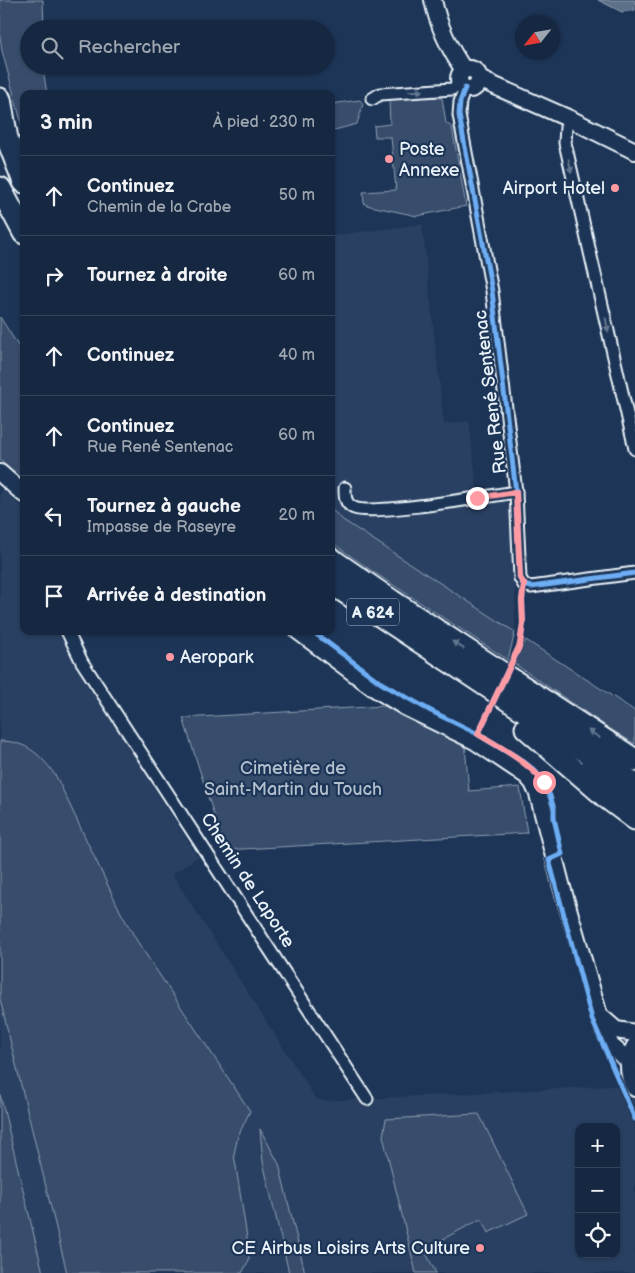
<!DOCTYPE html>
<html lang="fr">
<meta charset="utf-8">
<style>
:root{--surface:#162841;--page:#1f3048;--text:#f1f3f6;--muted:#9ea6b1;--line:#35445a}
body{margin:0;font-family:"Balsamiq Sans",sans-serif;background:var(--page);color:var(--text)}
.controls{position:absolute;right:15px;bottom:15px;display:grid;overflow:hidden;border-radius:10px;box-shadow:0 1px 4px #0004}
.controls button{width:45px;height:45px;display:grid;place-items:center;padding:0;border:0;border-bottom:1px solid var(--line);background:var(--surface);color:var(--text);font:25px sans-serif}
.compass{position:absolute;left:515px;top:15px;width:45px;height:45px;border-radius:50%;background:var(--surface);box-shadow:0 1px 4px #0004;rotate:239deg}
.stop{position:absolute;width:15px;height:15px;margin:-11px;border:4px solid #ff9aa2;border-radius:50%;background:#fff}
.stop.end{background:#ff9aa2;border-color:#fff;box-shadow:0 1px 5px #0008}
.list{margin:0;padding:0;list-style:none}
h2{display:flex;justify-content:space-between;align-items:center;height:65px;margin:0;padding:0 20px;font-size:21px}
h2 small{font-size:16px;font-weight:400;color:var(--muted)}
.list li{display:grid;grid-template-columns:32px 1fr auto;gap:15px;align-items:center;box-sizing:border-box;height:80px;padding:0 20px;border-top:1px solid var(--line)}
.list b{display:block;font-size:19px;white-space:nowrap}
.list p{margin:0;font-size:16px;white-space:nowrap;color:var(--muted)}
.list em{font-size:16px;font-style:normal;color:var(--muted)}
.icon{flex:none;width:28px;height:28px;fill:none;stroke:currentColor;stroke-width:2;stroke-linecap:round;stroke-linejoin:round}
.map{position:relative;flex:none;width:635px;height:1273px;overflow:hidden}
.search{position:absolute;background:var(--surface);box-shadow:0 1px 4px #0004;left:20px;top:20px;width:315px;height:55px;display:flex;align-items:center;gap:12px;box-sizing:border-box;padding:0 18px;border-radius:28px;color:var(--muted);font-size:19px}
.panel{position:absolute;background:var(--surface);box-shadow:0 1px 4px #0004;left:20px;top:90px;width:315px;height:545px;border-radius:10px}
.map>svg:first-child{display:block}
.built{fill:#2a4162;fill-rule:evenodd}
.green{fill:#374d6c;stroke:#909fb2}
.water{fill:#5d7089;stroke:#95a4b5}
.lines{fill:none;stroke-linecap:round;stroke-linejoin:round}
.street-casing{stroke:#e8f1f8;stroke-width:15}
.secondary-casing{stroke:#e8f1f8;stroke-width:20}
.highway-casing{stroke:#e8f1f8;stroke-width:25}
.street{stroke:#1d3557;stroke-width:11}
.secondary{stroke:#1d3557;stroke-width:16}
.highway{stroke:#1d3557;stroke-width:21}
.cycleway-casing{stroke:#1d3557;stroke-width:8}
.cycleway{stroke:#6dadf4;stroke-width:5}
.oneway{fill:#64778f}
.route{stroke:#ff9aa2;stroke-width:6}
.poi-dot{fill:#ff9aa2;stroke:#1d3557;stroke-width:2}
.labels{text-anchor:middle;stroke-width:4.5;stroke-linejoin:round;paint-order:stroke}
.shield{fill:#1d3557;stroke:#abb9c8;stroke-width:1}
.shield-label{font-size:16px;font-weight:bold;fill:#e8f1f8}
.poi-label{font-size:18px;fill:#e8f1f8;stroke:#1d3557;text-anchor:start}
.street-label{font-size:18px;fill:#e8f1f8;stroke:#1d3557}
.park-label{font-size:18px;fill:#b3c0ce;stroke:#1d3557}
</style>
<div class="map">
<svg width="635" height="1273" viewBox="0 0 635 1273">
<rect width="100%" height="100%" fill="#1d3557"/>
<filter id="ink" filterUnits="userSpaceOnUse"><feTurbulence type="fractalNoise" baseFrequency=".02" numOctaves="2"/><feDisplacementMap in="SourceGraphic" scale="10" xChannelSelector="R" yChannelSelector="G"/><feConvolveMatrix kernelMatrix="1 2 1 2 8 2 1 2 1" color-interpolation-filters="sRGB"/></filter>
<g filter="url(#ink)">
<g class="built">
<polygon points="422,224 444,424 469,421 477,489 507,486 515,587 515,632 343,520 331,509 331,236"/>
<path d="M3,490l21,19v122h35l30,54 109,172 -26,17 144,225 6,2 308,-16 5,7v181h-635v-779zM579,1127h37v127h-37z"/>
</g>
<g class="green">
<polygon points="0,0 43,0 44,29 29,29 29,66 45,66 44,75 47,94 24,94 24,132 2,51 0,36"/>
<polygon points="425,97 442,98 446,123 452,127 466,206 417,216 366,205 364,203 363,192 396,190 391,137 375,137 374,126 390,124 389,101 398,98"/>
<polygon points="360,100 363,104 357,124 331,131 331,104"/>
<polygon points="0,317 24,355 24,482 0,460"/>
<polygon points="331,509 343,520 515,632 508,660 372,571 331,542"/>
<polygon points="526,640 635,711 635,744 607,727 515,664"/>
<polygon points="384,706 465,746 469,791 520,787 527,833 225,850 183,718"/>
<path d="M0,741c28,0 43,16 57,37l63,133 17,30 113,170 -12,25 -4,18 14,90 1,16 -7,13h-175l-67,-274z"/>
<polygon points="0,1094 43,1273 0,1273"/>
<polygon points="479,1114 528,1214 488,1233 481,1219 424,1249 436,1273 416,1273 383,1136 386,1119"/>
<polygon points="260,1129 279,1164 305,1273 289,1273 263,1162"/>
</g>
<polygon class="water" points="598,0 635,0 635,10 622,12"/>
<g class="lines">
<g class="street-casing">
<g id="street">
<polyline points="465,88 460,102 459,115 492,291 516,492 520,578 524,585 531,587 635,573"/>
<polyline points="372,99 380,94 452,89 461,85"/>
<polyline points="570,119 566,127 565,143 635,449"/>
<path d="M345,488c0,9 0,16 9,20 18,8 135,-12 162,-16"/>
<polyline points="67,631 82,662 367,1099"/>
</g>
</g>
<g class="secondary-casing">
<g id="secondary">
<path d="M433,0c5,24 17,50 31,70"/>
<circle cx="469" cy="79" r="10"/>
<polyline points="479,79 570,119 635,151"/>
<polyline points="0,473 24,494"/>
<polyline points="298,631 374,688 405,707 475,741 527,776 533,783 538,794 561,884 603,1029 611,1046 629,1061"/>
<polyline points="600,1016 616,1030 635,1033"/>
<path d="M635,1046c-8,13 -8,28 0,42"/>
</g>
</g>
<g class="highway-casing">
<g id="highway">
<polyline points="0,99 6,133"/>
<polyline points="0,120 24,182"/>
<polyline points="0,188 24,233"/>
<polyline points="331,559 392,601 635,760"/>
<polyline points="331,583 635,784"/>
<polyline points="526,728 607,798 635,819"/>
<polyline points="589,770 635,803"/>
</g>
</g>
<use href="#street" class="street"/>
<use href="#secondary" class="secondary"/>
<use href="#highway" class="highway"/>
<g class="cycleway-casing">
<g id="cycleway">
<polyline points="465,88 460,102 459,115 492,291 516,492 520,578 524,585 531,587 635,573"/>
<polyline points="312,631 381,683 431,711 478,734 521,760 534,770 544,782 550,796 554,809 554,818 562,854 549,860 592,1019 635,1119"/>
<polyline points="478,734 520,645 523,623 522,600 524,585"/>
</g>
</g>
<use href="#cycleway" class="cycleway"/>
</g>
<defs><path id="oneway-solid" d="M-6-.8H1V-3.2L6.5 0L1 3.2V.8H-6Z" transform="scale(1.25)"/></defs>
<g class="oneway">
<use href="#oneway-solid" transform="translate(416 91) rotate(-2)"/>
<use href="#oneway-solid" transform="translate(570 166) rotate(78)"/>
<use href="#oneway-solid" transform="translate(607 325) rotate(78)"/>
<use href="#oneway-solid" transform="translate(458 645) rotate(-147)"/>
<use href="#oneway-solid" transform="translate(594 734) rotate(-147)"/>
</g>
</g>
<g class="lines" filter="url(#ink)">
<path class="route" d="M477,498l39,-6 4,86 4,6 -2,16 1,23 -3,22 -42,89c24,14 48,27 66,48"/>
</g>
<g class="poi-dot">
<circle cx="389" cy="159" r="5"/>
<circle cx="615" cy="188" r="5"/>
<circle cx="170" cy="657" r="5"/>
<circle cx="480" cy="1248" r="5"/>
</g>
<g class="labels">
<rect class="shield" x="347" y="598.5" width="52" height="27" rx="4"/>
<g class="shield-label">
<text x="373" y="618">A 624</text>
</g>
<g class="poi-label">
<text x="399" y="155">Poste<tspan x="399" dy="21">Annexe</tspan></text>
<text x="605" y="194" text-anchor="end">Airport Hotel</text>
<text x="180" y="663">Aeropark</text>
<text x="470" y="1254" text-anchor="end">CE Airbus Loisirs Arts Culture</text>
</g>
<g class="street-label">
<text transform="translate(490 392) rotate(-97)" y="6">Rue René Sentenac</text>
<text transform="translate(248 880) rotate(57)" y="6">Chemin de Laporte</text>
</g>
<g class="park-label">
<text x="293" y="774">Cimetière de<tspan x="293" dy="21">Saint-Martin du Touch</tspan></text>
</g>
</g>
</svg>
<div class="controls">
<button>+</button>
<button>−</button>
<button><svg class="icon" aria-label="locate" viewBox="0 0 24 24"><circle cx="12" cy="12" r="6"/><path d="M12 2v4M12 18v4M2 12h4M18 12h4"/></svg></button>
</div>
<svg class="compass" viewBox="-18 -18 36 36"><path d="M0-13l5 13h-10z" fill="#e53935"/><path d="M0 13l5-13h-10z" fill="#9ea6b1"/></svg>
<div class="stop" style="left:544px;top:782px"></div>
<div class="stop end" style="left:477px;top:498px"></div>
<div class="search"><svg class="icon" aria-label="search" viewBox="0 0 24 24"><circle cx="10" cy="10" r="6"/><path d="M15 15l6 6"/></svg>Rechercher</div>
<section class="panel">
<h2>3 min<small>À pied · 230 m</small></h2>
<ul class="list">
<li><svg class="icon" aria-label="ahead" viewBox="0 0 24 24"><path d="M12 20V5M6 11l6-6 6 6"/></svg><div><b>Continuez</b><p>Chemin de la Crabe</p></div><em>50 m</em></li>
<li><svg class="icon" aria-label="right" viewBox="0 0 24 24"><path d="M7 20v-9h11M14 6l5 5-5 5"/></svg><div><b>Tournez à droite</b></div><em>60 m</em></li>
<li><svg class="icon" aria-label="ahead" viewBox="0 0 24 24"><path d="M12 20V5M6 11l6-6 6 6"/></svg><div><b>Continuez</b></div><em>40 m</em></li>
<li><svg class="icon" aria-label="ahead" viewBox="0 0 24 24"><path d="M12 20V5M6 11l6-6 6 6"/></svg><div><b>Continuez</b><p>Rue René Sentenac</p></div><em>60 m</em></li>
<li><svg class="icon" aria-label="left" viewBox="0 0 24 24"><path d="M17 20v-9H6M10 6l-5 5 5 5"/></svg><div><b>Tournez à gauche</b><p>Impasse de Raseyre</p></div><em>20 m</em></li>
<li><svg class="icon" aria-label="arrive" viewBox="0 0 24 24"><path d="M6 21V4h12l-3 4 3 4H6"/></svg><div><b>Arrivée à destination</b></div></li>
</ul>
</section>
</div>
